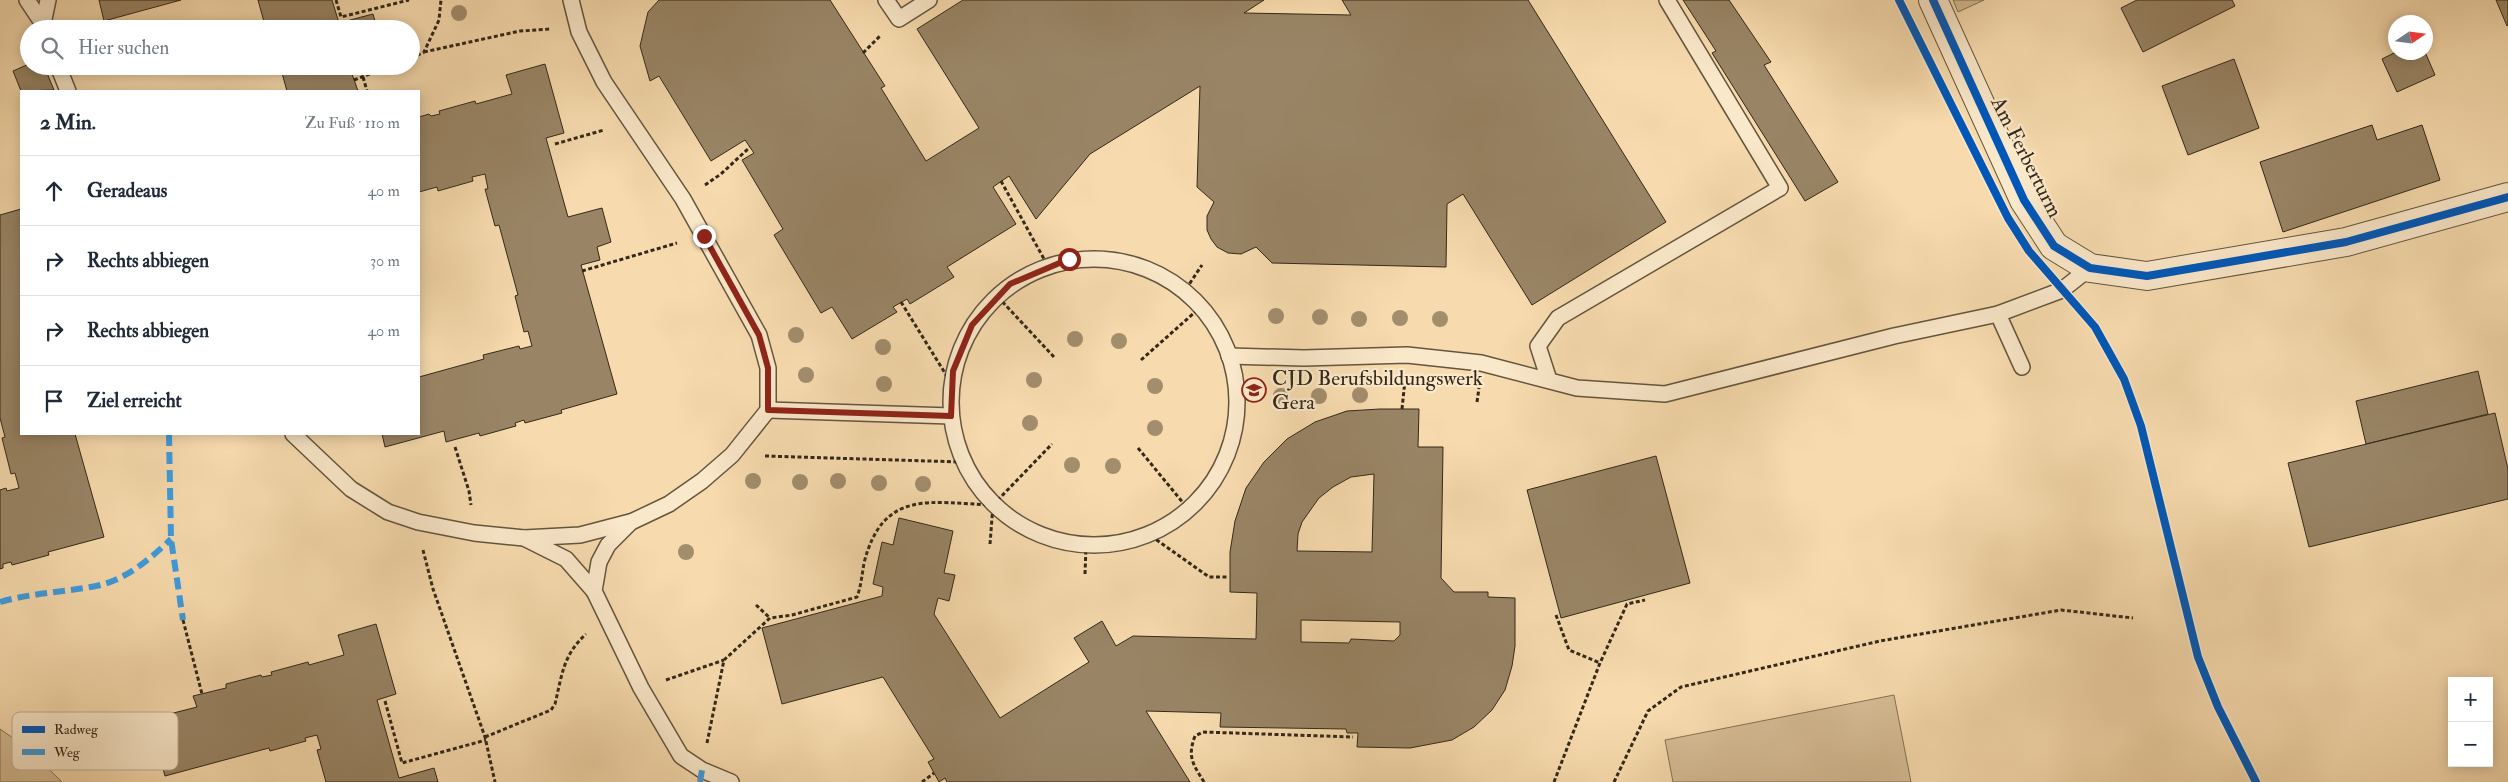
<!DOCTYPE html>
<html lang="de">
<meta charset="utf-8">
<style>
:root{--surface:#fff;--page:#f6f6f7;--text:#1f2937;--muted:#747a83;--line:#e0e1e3}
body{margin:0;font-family:"IM FELL Double Pica",serif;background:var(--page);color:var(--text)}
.controls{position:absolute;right:15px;bottom:15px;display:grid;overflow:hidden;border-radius:0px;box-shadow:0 2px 12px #0003}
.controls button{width:45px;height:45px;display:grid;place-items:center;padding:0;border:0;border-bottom:1px solid var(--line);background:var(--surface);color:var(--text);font:25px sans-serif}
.compass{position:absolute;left:2388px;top:15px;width:45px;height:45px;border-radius:50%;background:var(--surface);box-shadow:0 2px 12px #0003;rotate:77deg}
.stop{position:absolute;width:15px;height:15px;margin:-11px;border:4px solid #8f2418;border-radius:50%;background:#fff}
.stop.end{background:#8f2418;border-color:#fff;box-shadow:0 1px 5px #0008}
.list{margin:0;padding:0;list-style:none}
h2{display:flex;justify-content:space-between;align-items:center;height:65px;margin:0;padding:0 20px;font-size:21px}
h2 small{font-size:16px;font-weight:400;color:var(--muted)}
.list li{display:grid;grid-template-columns:32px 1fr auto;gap:15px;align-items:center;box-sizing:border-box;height:70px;padding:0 20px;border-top:1px solid var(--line)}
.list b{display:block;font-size:19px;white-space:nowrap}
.list em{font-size:16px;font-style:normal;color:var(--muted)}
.icon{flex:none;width:28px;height:28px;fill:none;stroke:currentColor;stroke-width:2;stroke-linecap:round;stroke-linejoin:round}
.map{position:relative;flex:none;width:2508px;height:782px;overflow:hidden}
.search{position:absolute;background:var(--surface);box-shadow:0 2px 12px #0003;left:20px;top:20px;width:400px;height:55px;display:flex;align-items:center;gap:12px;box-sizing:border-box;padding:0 18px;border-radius:28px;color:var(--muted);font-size:19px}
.panel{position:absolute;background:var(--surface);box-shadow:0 2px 12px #0003;left:20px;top:90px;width:400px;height:345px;border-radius:0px}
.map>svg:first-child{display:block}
.green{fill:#d6bd95;stroke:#847257}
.building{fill:#998566;stroke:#332819;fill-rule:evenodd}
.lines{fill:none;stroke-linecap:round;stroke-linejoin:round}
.lane-casing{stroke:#64553e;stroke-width:18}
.street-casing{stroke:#64553e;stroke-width:30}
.path{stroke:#332819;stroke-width:3;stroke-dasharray:4 2.5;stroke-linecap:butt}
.lane{stroke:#fae8ca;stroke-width:15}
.street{stroke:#fae8ca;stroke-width:28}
.quiet{stroke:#3e9cdf;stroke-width:6;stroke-dasharray:12 6;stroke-linecap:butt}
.cycleway-casing{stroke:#fae8ca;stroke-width:11}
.cycleway{stroke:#0057b8;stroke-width:8}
.tree{fill:#a28d6d}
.route{stroke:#8f2418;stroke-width:6}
.labels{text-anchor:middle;stroke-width:4.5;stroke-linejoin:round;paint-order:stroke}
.street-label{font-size:21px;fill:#332819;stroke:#fae8ca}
.poi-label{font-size:21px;fill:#332819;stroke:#fae8ca;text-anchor:start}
.key{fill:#fae8ca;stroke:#beae95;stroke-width:1}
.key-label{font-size:14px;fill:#332819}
</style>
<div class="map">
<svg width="2508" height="782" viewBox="0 0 2508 782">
<rect width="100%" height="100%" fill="#f7dbae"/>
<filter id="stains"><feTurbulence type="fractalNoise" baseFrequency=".004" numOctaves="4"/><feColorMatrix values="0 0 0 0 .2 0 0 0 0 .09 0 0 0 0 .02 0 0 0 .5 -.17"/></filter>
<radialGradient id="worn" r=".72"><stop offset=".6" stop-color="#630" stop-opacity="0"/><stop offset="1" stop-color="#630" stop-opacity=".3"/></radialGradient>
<g class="green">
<polygon points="1953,0 1984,0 1958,12"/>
<polygon points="1894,695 1911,782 1673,782 1665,740"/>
<polygon points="0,729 26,747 62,782 0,782"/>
</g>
<g class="building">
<polygon points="99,0 181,0 104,21"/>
<polygon points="258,0 332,0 339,23 373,14 377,29 266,29"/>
<polygon points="659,0 830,0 885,86 881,88 926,161 979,128 917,29 963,0 1264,0 1244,13 1351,15 1342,0 1528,0 1666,222 1532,305 1463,194 1447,204 1446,267 1272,263 1256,247 1241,254 1228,253 1217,247 1211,239 1207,230 1207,216 1214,202 1197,187 1200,86 1090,154 1036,219 1009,176 993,187 1016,224 947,267 954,277 910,304 907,299 893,307 897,312 852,339 832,307 821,313 774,235 783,229 742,160 754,153 745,140 711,161 659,76 650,81 640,46 648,12"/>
<polygon points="1683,0 1729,0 1771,62 1764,65 1838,182 1805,201 1712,53 1716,51"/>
<polygon points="2137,0 2232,0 2235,6 2143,52 2121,8"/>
<polygon points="2496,0 2508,0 2508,25 2507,26"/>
<polygon points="2396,52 2425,52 2435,75 2397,92 2382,59"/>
<polygon points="2234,59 2259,128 2188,155 2162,86"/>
<polygon points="29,64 29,66 44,66 54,90 21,91 13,71"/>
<polygon points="545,64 564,133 546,138 568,217 602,208 611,242 597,247 600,260 581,265 617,394 561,410 562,413 525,423 524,420 515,423 516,426 480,436 479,433 446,442 444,431 385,447 382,434 419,434 419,377 484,359 483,355 519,346 520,349 532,346 528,331 524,332 515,296 518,295 499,225 495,226 485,189 488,189 485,174 472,177 473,181 438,191 437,187 419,192 419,117 429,114 431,116 440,114 439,111 475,101 476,104 512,94 506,75"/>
<polygon points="280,66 368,66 351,71 358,91 287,91"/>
<polygon points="2372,125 2377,140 2422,125 2440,180 2283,232 2260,162"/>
<polygon points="21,209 21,434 75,434 104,537 48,552 49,555 12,565 11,562 3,564 3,568 0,569 0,490 6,488 7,491 19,488 15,473 11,474 2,438 5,437 0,418 0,215"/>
<polygon points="2478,371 2488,414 2366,444 2356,401"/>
<path d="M1380,409h39l-1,38h25l-2,131 13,14h34v5l27,1v48l-3,20 -7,24 -13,20 -18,17 -22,13 -42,8 -53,-1 1,-14h-11l-1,-4 -126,-2 1,-14 -75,-2 44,71h-243l-2,-4 -6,4 -11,-20 6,-3 -51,-82 -101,27 -20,-76 120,-32 1,-9 -10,-3 9,-42 11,3 6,-27 54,13 -9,42 11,2 -6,26 -11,-3 -4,16 66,104 89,-56 -15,-24 28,-17 14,25 17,-10 123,3 1,-46 -27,-1v-40l5,-31 11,-33 18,-26 23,-23 28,-17 32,-11zM1374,474l-2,78 -75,-1 1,-17 4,-12 17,-24 14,-11 18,-10zM1301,620l99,2v13l-6,6 -43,-2 -2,4 -48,-1z"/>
<polygon points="2495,413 2508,469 2508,499 2309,547 2288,463"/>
<polygon points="1656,456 1690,583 1561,618 1527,490"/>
<polygon points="376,624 396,694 377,700 399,778 434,768 438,782 326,782 317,750 321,749 317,735 305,738 306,741 270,751 269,748 165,776 150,719 197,707 193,696 226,688 226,684 261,675 262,677 272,675 271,672 308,662 309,665 344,655 338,635"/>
</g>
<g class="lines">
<g class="lane-casing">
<g id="lane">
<polyline points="27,0 43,24"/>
<polyline points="571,0 579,32 604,82 683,199 759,335 768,368 768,410 732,455 702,481 669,504 631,522 608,545 599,562 594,591 641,688 681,756 702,770 731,782"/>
<polyline points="886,0 899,19 929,0"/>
<polyline points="45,29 43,24 48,0"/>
<polyline points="58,66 68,91"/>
<circle cx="1094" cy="402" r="143"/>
<polyline points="1998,314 2022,367"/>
<polyline points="1229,356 1304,358 1407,355 1481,363 1577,388 1665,394 1894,336 1998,314 2062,290 2090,268"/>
<polyline points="1549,380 1538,346 1558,318 1780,188 1667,0"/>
<polyline points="768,410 951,416"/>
<polyline points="293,434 351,489 388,512 418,522 474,533 524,538 566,559 594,591"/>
<polyline points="524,538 580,535 630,522"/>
</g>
</g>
<g class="street-casing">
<polyline id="street" points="1933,0 2024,200 2054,246 2090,268 2147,276 2346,242 2508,197"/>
</g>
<g class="path">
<polyline points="336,0 341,17 409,0"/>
<polyline points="424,52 520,31 551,29"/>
<polyline points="863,53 880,36"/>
<polyline points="411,58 424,52 439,20 441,0"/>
<polyline points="363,77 367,91"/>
<polyline points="354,80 390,66"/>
<polyline points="555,144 604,130"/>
<polyline points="1001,181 1049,268"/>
<polyline points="705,185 721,174 750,147"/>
<polyline points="582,271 677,243"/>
<polyline points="1186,289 1202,265"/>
<polyline points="998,297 1054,357"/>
<polyline points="901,302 953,386"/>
<polyline points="1141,360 1203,305"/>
<polyline points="1477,402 1479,388"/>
<polyline points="1402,409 1405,380"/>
<polyline points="455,447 469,491 471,505"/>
<polyline points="1138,448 1189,510"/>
<polyline points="765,456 961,462"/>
<polyline points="1151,536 1209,577 1229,577"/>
<polyline points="990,544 993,505 1052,444"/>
<polyline points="423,550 433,589 485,737 495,782"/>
<polyline points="1085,574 1086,547"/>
<polyline points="756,605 770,618"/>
<polyline points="1556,615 1569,650 1600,663"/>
<polyline points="183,620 202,694"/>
<polyline points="666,680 724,660"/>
<polyline points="385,701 402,763 486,740"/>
<path d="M485,737l66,-27 4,-6c7,-29 8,-49 31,-70"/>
<path d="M707,743l17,-83 46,-42 22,-3 65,-18c4,-11 5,-22 7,-34 19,-75 67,-60 129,-58"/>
<polyline points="922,782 934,773"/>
<path d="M1204,782c-11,-18 -17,-25 -9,-46l8,-4 150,5"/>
<polyline points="1554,782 1600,663 1627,604 1645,600"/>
<polyline points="1614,782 1648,711 1681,687 1880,641 2061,610 2133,618"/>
</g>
<use href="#lane" class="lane"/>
<use href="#street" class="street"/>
<g class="quiet">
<polyline points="169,434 171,539 183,620"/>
<path d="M0,602c32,-9 64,-10 96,-16 30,-6 54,-27 75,-47"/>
<polyline points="700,782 702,770"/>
</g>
<g class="cycleway-casing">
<g id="cycleway">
<polyline points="1899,0 2008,218 2029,251 2095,327 2124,379 2141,426 2198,657 2218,707 2256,782"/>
<polyline points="1933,0 2024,200 2054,246 2090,268 2147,276 2346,242 2508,197"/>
</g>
</g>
<use href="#cycleway" class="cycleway"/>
</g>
<g class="tree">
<circle cx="459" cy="13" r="8"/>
<circle cx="1276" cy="316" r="8"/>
<circle cx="1320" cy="317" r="8"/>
<circle cx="1400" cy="318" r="8"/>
<circle cx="1359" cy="319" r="8"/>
<circle cx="1440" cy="319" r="8"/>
<circle cx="796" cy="335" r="8"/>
<circle cx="1075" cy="339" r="8"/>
<circle cx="1119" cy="341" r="8"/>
<circle cx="883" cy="347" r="8"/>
<circle cx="806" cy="375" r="8"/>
<circle cx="1034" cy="380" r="8"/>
<circle cx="884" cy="384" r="8"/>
<circle cx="1155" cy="386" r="8"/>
<circle cx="1360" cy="395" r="8"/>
<circle cx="1281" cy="396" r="8"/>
<circle cx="1319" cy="396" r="8"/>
<circle cx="1030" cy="423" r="8"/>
<circle cx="1155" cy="428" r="8"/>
<circle cx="1072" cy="465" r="8"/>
<circle cx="1113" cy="466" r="8"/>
<circle cx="753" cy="481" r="8"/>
<circle cx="838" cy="481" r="8"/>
<circle cx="800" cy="482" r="8"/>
<circle cx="879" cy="483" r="8"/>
<circle cx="923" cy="484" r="8"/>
<circle cx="686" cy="552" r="8"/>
</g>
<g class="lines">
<polyline class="route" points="704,236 759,335 768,368 768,410 951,416 953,371 972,325 1010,284 1069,259"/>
</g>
<defs>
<g id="school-ring" transform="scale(1.25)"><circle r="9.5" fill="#fae8ca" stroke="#8f2418" stroke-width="1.5"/><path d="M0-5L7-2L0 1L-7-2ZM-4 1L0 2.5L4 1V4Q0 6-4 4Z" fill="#8f2418"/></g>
</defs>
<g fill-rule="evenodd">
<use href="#school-ring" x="1254" y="390"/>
</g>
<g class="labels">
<g class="street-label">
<text transform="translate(2027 157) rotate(63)" y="7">Am Ferberturm</text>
</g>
<g class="poi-label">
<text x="1272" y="385">CJD Berufsbildungswerk<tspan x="1272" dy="24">Gera</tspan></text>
</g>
</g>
<rect x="12" y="712" width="166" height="58" rx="8" class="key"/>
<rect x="22" y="726" width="23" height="7" fill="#0057b8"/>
<rect x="22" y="749" width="23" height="6" fill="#3e9cdf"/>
<g class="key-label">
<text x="54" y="734">Radweg</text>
<text x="54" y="757">Weg</text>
</g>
<rect width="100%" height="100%" filter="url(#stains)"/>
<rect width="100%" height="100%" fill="url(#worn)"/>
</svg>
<div class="controls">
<button>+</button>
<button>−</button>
</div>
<svg class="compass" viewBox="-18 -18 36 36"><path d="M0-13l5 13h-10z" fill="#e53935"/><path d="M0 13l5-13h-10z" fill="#747a83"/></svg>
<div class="stop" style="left:1069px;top:259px"></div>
<div class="stop end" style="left:704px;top:236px"></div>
<div class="search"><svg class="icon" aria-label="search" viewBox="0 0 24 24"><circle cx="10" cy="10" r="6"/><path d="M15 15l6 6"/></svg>Hier suchen</div>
<section class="panel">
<h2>2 Min.<small>Zu Fuß · 110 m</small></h2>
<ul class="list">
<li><svg class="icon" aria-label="ahead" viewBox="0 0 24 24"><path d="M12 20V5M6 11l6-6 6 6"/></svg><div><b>Geradeaus</b></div><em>40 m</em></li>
<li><svg class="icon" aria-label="right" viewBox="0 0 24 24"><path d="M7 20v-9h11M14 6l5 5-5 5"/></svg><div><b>Rechts abbiegen</b></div><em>30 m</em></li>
<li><svg class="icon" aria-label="right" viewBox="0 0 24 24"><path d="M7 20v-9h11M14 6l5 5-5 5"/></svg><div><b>Rechts abbiegen</b></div><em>40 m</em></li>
<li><svg class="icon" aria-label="arrive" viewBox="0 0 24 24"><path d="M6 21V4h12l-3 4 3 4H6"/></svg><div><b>Ziel erreicht</b></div></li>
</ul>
</section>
</div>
